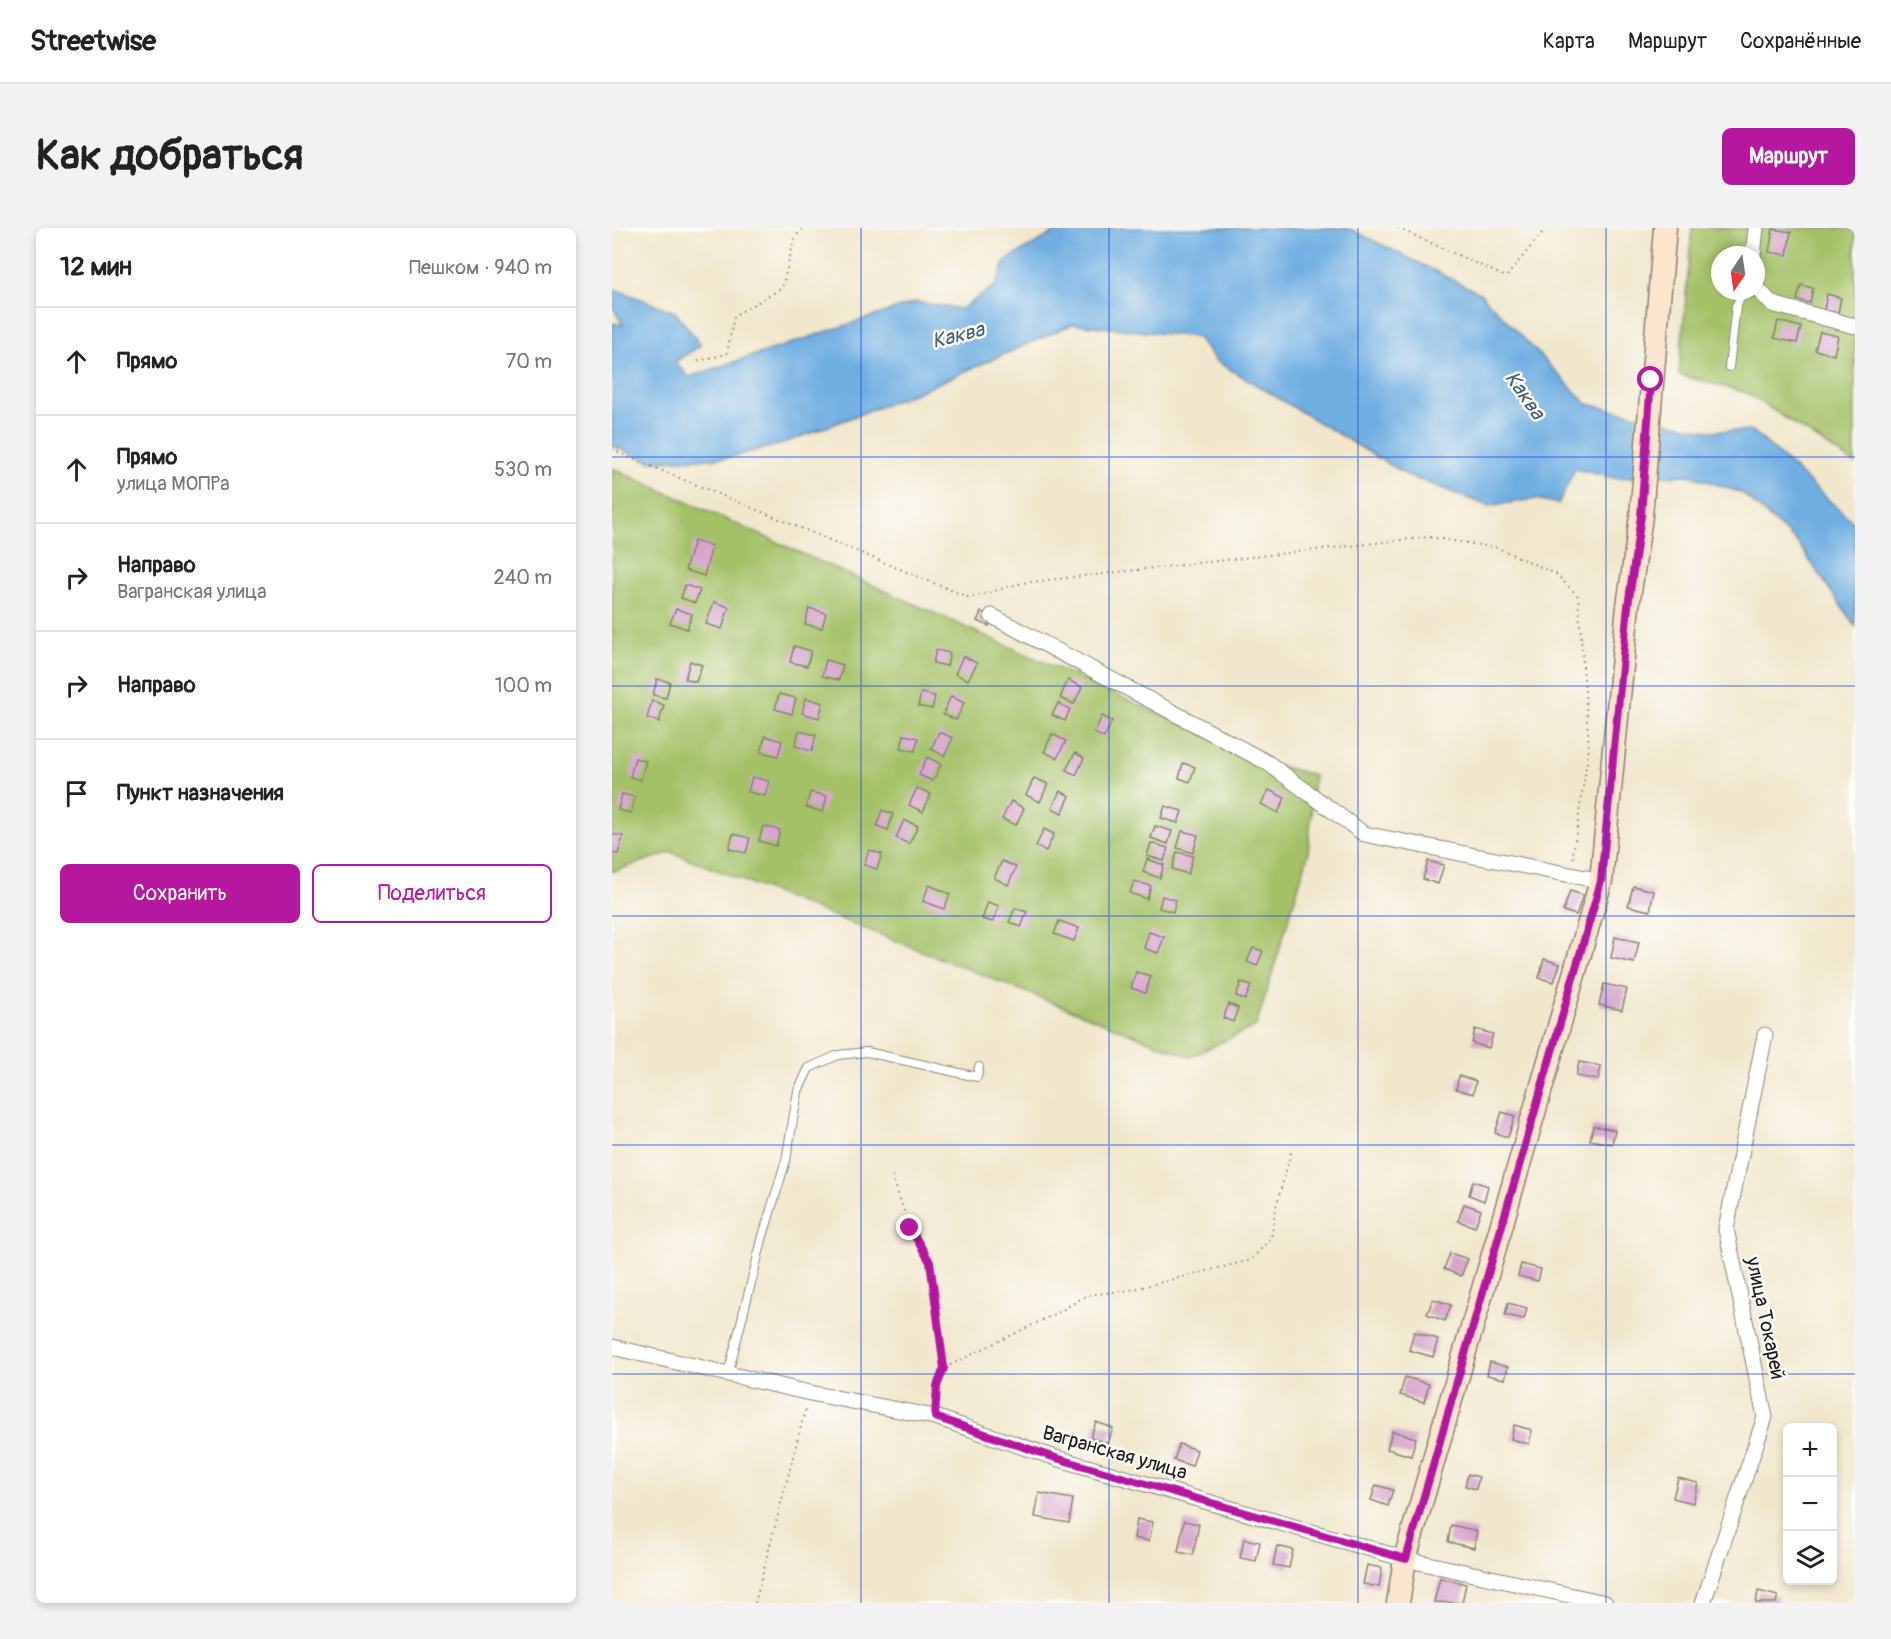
<!DOCTYPE html>
<html lang="ru">
<meta charset="utf-8">
<style>
:root{--surface:#fff;--page:#f2f2f2;--text:#222;--muted:#767676;--line:#e0e0e0;--accent:#b5179e}
body{margin:0;font-family:Pangolin,sans-serif;background:var(--page);color:var(--text)}
.controls{position:absolute;right:18px;bottom:18px;display:grid;overflow:hidden;border-radius:9px;box-shadow:0 3px 9px #0003}
.controls button{width:54px;height:54px;display:grid;place-items:center;padding:0;border:0;border-bottom:2px solid var(--line);background:var(--surface);color:var(--text);font:30px sans-serif}
.compass{position:absolute;left:1099px;top:18px;width:54px;height:54px;border-radius:50%;background:var(--surface);box-shadow:0 3px 9px #0003;rotate:193deg}
.stop{position:absolute;width:18px;height:18px;margin:-14px;border:4px solid #b5179e;border-radius:50%;background:#fff}
.stop.end{background:#b5179e;border-color:#fff;box-shadow:0 2px 6px #0008}
.list{margin:0;padding:0;list-style:none}
h2{display:flex;justify-content:space-between;align-items:center;height:78px;margin:0;padding:0 24px;font-size:26px}
h2 small{font-size:20px;font-weight:400;color:var(--muted)}
.list li{display:grid;grid-template-columns:39px 1fr auto;gap:18px;align-items:center;box-sizing:border-box;height:108px;padding:0 24px;border-top:2px solid var(--line)}
.list b{display:block;font-size:22px;white-space:nowrap}
.list p{margin:0;font-size:20px;white-space:nowrap;color:var(--muted)}
.list em{font-size:20px;font-style:normal;color:var(--muted)}
.actions{display:flex;gap:12px;padding:18px 24px}
.actions a{flex:1;padding:14px 0;border:2px solid var(--accent);border-radius:9px;text-align:center;font-size:21px;color:var(--accent)}
.actions .main{background:var(--accent);color:#fff}
.icon{flex:none;width:33px;height:33px;fill:none;stroke:currentColor;stroke-width:2;stroke-linecap:round;stroke-linejoin:round}
.map{position:relative;flex:none;width:1243px;height:1375px;overflow:hidden;border-radius:9px}
header{display:flex;align-items:center;gap:36px;box-sizing:border-box;height:84px;padding:0 30px;background:var(--surface);border-bottom:2px solid var(--line)}
header strong{font-size:28px}
nav{display:flex;gap:33px;margin-inline-start:auto;font-size:21px}
.intro{display:flex;align-items:center;justify-content:space-between;box-sizing:border-box;height:144px;padding:0 36px}
h1{margin:0;font-size:42px}
.button{padding:15px 27px;border-radius:9px;background:var(--accent);color:#fff;font-size:21px;font-weight:700}
main{display:flex;gap:36px;padding:0 36px}
aside{flex:1;background:var(--surface);border-radius:9px;box-shadow:0 3px 9px #0003}
.map>svg:first-child{display:block}
.green{fill:#a4c168;stroke:#606e42;stroke-width:1.5;fill-rule:evenodd}
.water{fill:#6faee2;stroke:#46657f;stroke-width:1.5}
.building{fill:#d8a5cd}
.lines{fill:none;stroke-linecap:round;stroke-linejoin:round}
.lane-casing{stroke:#868274;stroke-width:10}
.street-casing{stroke:#868274;stroke-width:17}
.secondary-casing{stroke:#868274;stroke-width:25}
.path{stroke:#868274;stroke-width:2;stroke-dasharray:1.5 4.5;stroke-linecap:butt}
.lane{stroke:#fff;stroke-width:8}
.street{stroke:#fff;stroke-width:15}
.secondary{stroke:#fce5cf;stroke-width:22}
.route{stroke:#b5179e;stroke-width:8}
.grid{fill:none;stroke:#1d4ed8;stroke-width:1.5;stroke-opacity:0.55}
.labels{text-anchor:middle;stroke-width:5;stroke-linejoin:round;paint-order:stroke}
.street-label{font-size:20px;fill:#1c1c1c;stroke:#fdfcf7}
.water-label{font-size:21px;font-style:italic;fill:#415e75;stroke:#fdfcf7}
</style>
<header>
<strong>Streetwise</strong>
<nav><a>Карта</a><a>Маршрут</a><a>Сохранённые</a></nav>
</header>
<div class="intro"><h1>Как добраться</h1><a class="button">Маршрут</a></div>
<main>
<aside>
<h2>12 мин<small>Пешком · 940 m</small></h2>
<ul class="list">
<li><svg class="icon" aria-label="ahead" viewBox="0 0 24 24"><path d="M12 20V5M6 11l6-6 6 6"/></svg><div><b>Прямо</b></div><em>70 m</em></li>
<li><svg class="icon" aria-label="ahead" viewBox="0 0 24 24"><path d="M12 20V5M6 11l6-6 6 6"/></svg><div><b>Прямо</b><p>улица МОПРа</p></div><em>530 m</em></li>
<li><svg class="icon" aria-label="right" viewBox="0 0 24 24"><path d="M7 20v-9h11M14 6l5 5-5 5"/></svg><div><b>Направо</b><p>Вагранская улица</p></div><em>240 m</em></li>
<li><svg class="icon" aria-label="right" viewBox="0 0 24 24"><path d="M7 20v-9h11M14 6l5 5-5 5"/></svg><div><b>Направо</b></div><em>100 m</em></li>
<li><svg class="icon" aria-label="arrive" viewBox="0 0 24 24"><path d="M6 21V4h12l-3 4 3 4H6"/></svg><div><b>Пункт назначения</b></div></li>
</ul>
<div class="actions"><a class="main">Сохранить</a><a>Поделиться</a></div>
</aside>
<div class="map">
<svg width="1243" height="1375" viewBox="0 0 1243 1375">
<rect width="100%" height="100%" fill="#fdfcf7"/>
<filter id="ink" filterUnits="userSpaceOnUse"><feTurbulence type="fractalNoise" baseFrequency=".0167" numOctaves="2"/><feDisplacementMap in="SourceGraphic" scale="12" xChannelSelector="R" yChannelSelector="G"/><feConvolveMatrix kernelMatrix="1 2 1 2 8 2 1 2 1" color-interpolation-filters="sRGB"/></filter>
<filter id="wash" filterUnits="userSpaceOnUse"><feTurbulence type="fractalNoise" baseFrequency=".008" numOctaves="4" result="noise"/><feDisplacementMap in="SourceGraphic" scale="24" xChannelSelector="R" yChannelSelector="G"/><feGaussianBlur stdDeviation="1.35" result="paint"/><feColorMatrix in="noise" values="0 0 0 0 0 0 0 0 0 0 0 0 0 0 0 0 0 1.4 0 .05"/><feComposite in="paint" operator="in"/></filter>
<g filter="url(#wash)">
<rect width="100%" height="100%" fill="#f1e7cd"/>
<g class="green">
<path d="M1080,0h163v236l-108,-71 -68,-18zM1108,27h36v36h-36z"/>
<polygon points="0,240 656,535 702,547 696,627 644,798 578,829 59,624 0,644"/>
</g>
<polygon class="water" points="450,0 736,0 868,65 975,176 1097,203 1141,203 1243,296 1243,398 1185,314 1130,265 1077,247 1002,250 963,241 946,276 924,271 876,278 795,247 604,133 585,109 461,96 306,164 167,217 114,230 38,233 0,218 0,95 11,97 0,78 0,60 63,84 89,117 63,134 77,149 304,74 349,81 384,57 393,33"/>
<g id="blocks">
<g class="building">
<polygon points="1161,1 1179,4 1175,27 1157,24"/>
<polygon points="1189,57 1201,60 1198,75 1185,72"/>
<polygon points="1215,66 1229,70 1226,85 1212,82"/>
<polygon points="1166,93 1189,99 1185,115 1162,110"/>
<polygon points="1208,104 1226,108 1222,127 1203,122"/>
<polygon points="82,313 100,318 92,348 73,342"/>
<polygon points="73,357 88,362 83,375 69,370"/>
<polygon points="102,374 117,379 110,401 94,396"/>
<polygon points="197,380 214,385 210,400 193,396"/>
<polygon points="64,381 80,386 75,401 58,395"/>
<polygon points="369,384 380,388 377,398 365,393"/>
<polygon points="182,418 199,423 195,438 178,434"/>
<polygon points="324,422 338,425 335,438 321,435"/>
<polygon points="351,428 365,435 356,452 343,446"/>
<polygon points="214,432 231,437 227,452 210,448"/>
<polygon points="78,433 90,437 84,454 73,451"/>
<polygon points="45,451 58,454 54,470 41,467"/>
<polygon points="456,452 470,459 462,476 448,470"/>
<polygon points="309,465 323,468 320,481 306,478"/>
<polygon points="167,466 184,470 180,486 163,481"/>
<polygon points="339,468 352,475 344,492 331,486"/>
<polygon points="194,470 211,475 207,490 190,485"/>
<polygon points="40,473 52,477 47,494 35,490"/>
<polygon points="446,475 458,481 453,493 440,487"/>
<polygon points="490,488 500,493 492,510 482,505"/>
<polygon points="187,503 204,507 200,523 183,518"/>
<polygon points="327,504 341,510 332,528 319,521"/>
<polygon points="440,506 454,513 445,530 432,524"/>
<polygon points="292,507 306,510 303,523 289,520"/>
<polygon points="153,508 170,513 166,528 149,524"/>
<polygon points="463,525 472,530 464,547 454,542"/>
<polygon points="315,529 329,536 321,553 307,547"/>
<polygon points="23,530 34,533 29,552 18,549"/>
<polygon points="571,535 583,539 578,554 567,550"/>
<polygon points="140,549 157,553 153,568 136,564"/>
<polygon points="422,550 436,556 428,574 414,567"/>
<polygon points="305,560 319,566 311,584 297,577"/>
<polygon points="657,562 673,570 666,585 649,576"/>
<polygon points="448,563 458,568 450,585 440,580"/>
<polygon points="198,564 215,568 211,584 194,579"/>
<polygon points="10,566 23,569 19,585 6,582"/>
<polygon points="399,573 412,580 404,597 390,591"/>
<polygon points="553,578 570,583 566,595 549,590"/>
<polygon points="270,582 281,586 276,602 265,598"/>
<polygon points="292,592 306,598 297,616 284,610"/>
<polygon points="151,598 168,602 164,618 147,613"/>
<polygon points="543,598 560,603 556,616 539,610"/>
<polygon points="432,601 442,606 434,623 424,618"/>
<polygon points="570,603 586,607 581,625 565,620"/>
<polygon points="0,606 11,608 6,626 0,625"/>
<polygon points="121,606 138,610 134,625 117,621"/>
<polygon points="539,615 556,620 552,633 535,628"/>
<polygon points="257,622 270,626 265,641 252,637"/>
<polygon points="565,624 581,628 576,646 560,641"/>
<polygon points="535,631 552,637 548,650 531,644"/>
<polygon points="390,633 404,639 396,657 382,650"/>
<polygon points="816,633 832,637 826,656 811,651"/>
<polygon points="522,653 539,658 535,671 518,665"/>
<polygon points="317,657 338,666 332,681 311,673"/>
<polygon points="1021,658 1042,663 1038,683 1016,678"/>
<polygon points="958,663 971,667 964,687 951,683"/>
<polygon points="550,668 564,672 561,684 547,680"/>
<polygon points="376,674 387,678 381,694 370,691"/>
<polygon points="403,680 415,684 409,699 397,694"/>
<polygon points="447,693 467,700 462,713 442,706"/>
<polygon points="537,704 552,709 546,725 532,720"/>
<polygon points="1003,709 1027,714 1022,735 999,730"/>
<polygon points="641,720 651,723 645,738 635,734"/>
<polygon points="932,731 948,736 942,754 927,750"/>
<polygon points="524,744 539,748 533,765 519,760"/>
<polygon points="629,754 639,758 633,772 624,768"/>
<polygon points="992,756 1015,761 1010,782 987,777"/>
<polygon points="617,776 626,780 621,794 611,790"/>
<polygon points="863,801 881,806 877,820 860,815"/>
<polygon points="967,834 989,838 986,852 964,848"/>
<polygon points="847,848 864,853 861,866 844,861"/>
<polygon points="890,884 903,888 896,909 883,905"/>
<polygon points="981,898 1003,902 1000,916 978,912"/>
<polygon points="861,953 876,958 872,973 857,967"/>
<polygon points="852,976 869,982 863,999 846,993"/>
<polygon points="838,1025 856,1031 849,1048 832,1041"/>
<polygon points="909,1036 929,1041 926,1053 906,1048"/>
<polygon points="821,1071 839,1077 833,1093 815,1086"/>
<polygon points="896,1075 915,1080 912,1091 893,1087"/>
<polygon points="802,1104 826,1111 821,1129 797,1122"/>
<polygon points="878,1134 896,1139 893,1151 875,1147"/>
<polygon points="793,1149 817,1156 812,1174 788,1167"/>
<polygon points="484,1194 501,1200 496,1215 478,1210"/>
<polygon points="902,1197 920,1202 917,1216 899,1211"/>
<polygon points="780,1203 804,1210 799,1228 775,1221"/>
<polygon points="567,1216 585,1222 580,1238 562,1232"/>
<polygon points="856,1246 867,1249 864,1261 853,1258"/>
<polygon points="1066,1250 1086,1255 1081,1275 1061,1270"/>
<polygon points="764,1257 781,1262 776,1278 759,1272"/>
<polygon points="427,1265 461,1271 457,1295 423,1289"/>
<polygon points="525,1291 541,1294 537,1313 522,1310"/>
<polygon points="572,1293 587,1296 581,1327 566,1324"/>
<polygon points="839,1297 865,1303 862,1320 836,1314"/>
<polygon points="632,1311 648,1314 644,1333 628,1330"/>
<polygon points="665,1318 681,1322 677,1340 661,1337"/>
<polygon points="755,1337 770,1340 767,1359 751,1356"/>
<polygon points="828,1350 854,1356 850,1375 822,1374"/>
<polygon points="1146,1363 1166,1368 1164,1375 1144,1375"/>
</g>
</g>
</g>
<g filter="url(#ink)">
<use href="#blocks" fill-opacity="0" stroke="#868274" stroke-width="1.5"/>
<g class="lines">
<g class="lane-casing">
<g id="lane">
<polyline points="1117,139 1124,78 1132,63"/>
<polyline points="116,1146 151,1008 174,932 186,863 197,840 226,827 255,824 365,849 367,839"/>
</g>
</g>
<g class="street-casing">
<g id="street">
<polyline points="1141,27 1144,0"/>
<polyline points="1144,59 1160,76 1243,98"/>
<polyline points="380,388 656,535 752,606 989,653"/>
<polyline points="0,1119 198,1165 323,1189 444,1230 793,1331 993,1375"/>
<polyline points="1091,1375 1153,1189 1114,1001 1153,807"/>
</g>
</g>
<g class="secondary-casing">
<polyline id="secondary" points="786,1375 793,1331 989,653 1016,378 1029,288 1053,0"/>
</g>
<g class="path">
<polyline points="786,0 894,49 934,0"/>
<polyline points="86,133 115,126 122,88 170,60 183,9 191,0"/>
<polyline points="0,222 358,370 410,355 817,309 886,320 944,346 966,368 977,519 961,626 962,634"/>
<polyline points="280,948 298,1000 318,1033 332,1140"/>
<polyline points="324,1174 325,1158 332,1140 447,1084 475,1067 518,1062 639,1032 659,1010 664,979 680,921"/>
<polyline points="143,1375 194,1179"/>
</g>
<use href="#lane" class="lane"/>
<use href="#street" class="street"/>
<use href="#secondary" class="secondary"/>
</g>
</g>
<g class="lines" filter="url(#ink)">
<polyline class="route" points="298,1000 318,1034 332,1140 325,1158 323,1189 444,1230 794,1331 989,653 1016,378 1029,288 1039,152"/>
</g>
<path class="grid" d="M249,0v1375M497,0v1375M746,0v1375M994,0v1375M0,229h1243M0,458h1243M0,688h1243M0,917h1243M0,1146h1243"/>
<g class="labels">
<g class="street-label">
<text transform="translate(1154 1090) rotate(78)" y="7">улица Токарей</text>
<text transform="translate(503 1224) rotate(16)" y="7">Вагранская улица</text>
</g>
<g class="water-label">
<text transform="translate(346 107) rotate(-14)" y="7">Каква</text>
<text transform="translate(913 167) rotate(55)" y="7">Каква</text>
</g>
</g>
</svg>
<div class="controls">
<button>+</button>
<button>−</button>
<button><svg class="icon" aria-label="layers" viewBox="0 0 24 24"><path d="M12 4l9 5-9 5-9-5zM3 14l9 5 9-5"/></svg></button>
</div>
<svg class="compass" viewBox="-18 -18 36 36"><path d="M0-13l5 13h-10z" fill="#e53935"/><path d="M0 13l5-13h-10z" fill="#767676"/></svg>
<div class="stop" style="left:1039px;top:152px"></div>
<div class="stop end" style="left:298px;top:1000px"></div>
</div>
</main>
